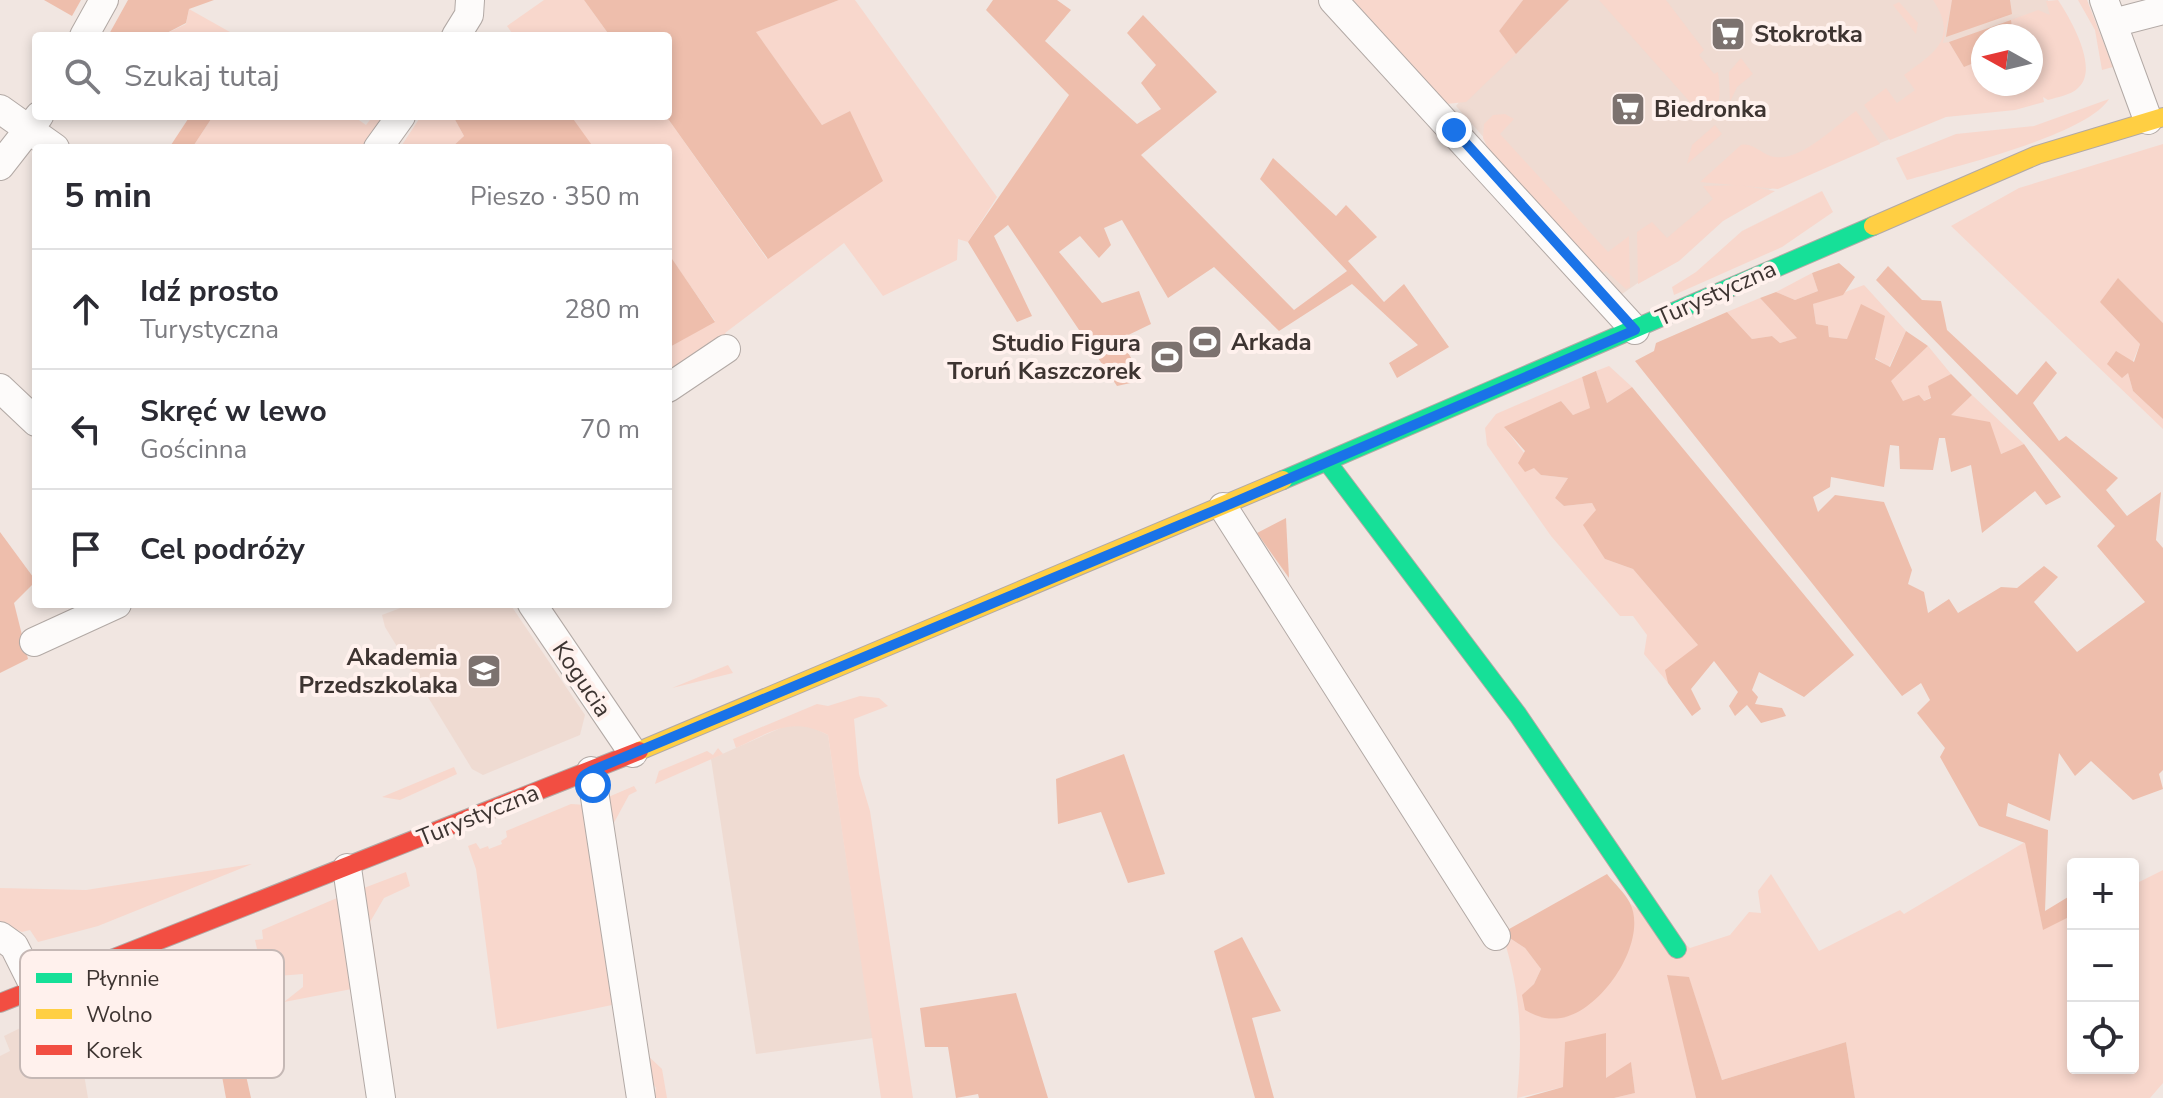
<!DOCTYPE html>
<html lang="pl">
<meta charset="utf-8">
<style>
:root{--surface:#fff;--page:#f2f2f3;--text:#2b2b33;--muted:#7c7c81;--line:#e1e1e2}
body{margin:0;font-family:"Nunito Sans",sans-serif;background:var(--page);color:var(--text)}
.controls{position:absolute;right:24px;bottom:24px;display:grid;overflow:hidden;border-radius:8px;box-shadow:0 4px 12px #0003}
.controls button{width:72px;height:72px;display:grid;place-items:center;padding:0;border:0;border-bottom:2px solid var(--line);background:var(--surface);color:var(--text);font:40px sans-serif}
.compass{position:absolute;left:1971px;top:24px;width:72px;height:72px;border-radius:50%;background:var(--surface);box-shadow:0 4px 12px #0003;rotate:278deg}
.stop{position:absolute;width:24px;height:24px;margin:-18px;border:6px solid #1a73e8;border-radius:50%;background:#fff}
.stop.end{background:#1a73e8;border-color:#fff;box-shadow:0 2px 8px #0008}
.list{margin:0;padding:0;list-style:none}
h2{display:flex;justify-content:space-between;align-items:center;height:104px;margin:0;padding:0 32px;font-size:34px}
h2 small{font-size:26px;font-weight:400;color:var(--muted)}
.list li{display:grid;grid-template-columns:52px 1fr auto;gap:24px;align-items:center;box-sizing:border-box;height:120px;padding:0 32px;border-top:2px solid var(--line)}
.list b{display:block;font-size:30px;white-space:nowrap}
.list p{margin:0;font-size:26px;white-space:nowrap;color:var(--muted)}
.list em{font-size:26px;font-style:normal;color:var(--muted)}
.icon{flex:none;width:44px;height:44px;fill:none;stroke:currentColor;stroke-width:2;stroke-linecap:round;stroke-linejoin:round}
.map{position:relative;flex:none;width:2163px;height:1098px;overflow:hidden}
.search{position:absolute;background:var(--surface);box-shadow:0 4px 12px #0003;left:32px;top:32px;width:640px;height:88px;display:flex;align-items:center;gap:20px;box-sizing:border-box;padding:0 28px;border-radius:8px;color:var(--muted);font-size:30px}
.panel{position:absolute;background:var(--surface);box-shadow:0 4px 12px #0003;left:32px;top:144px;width:640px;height:464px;border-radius:8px}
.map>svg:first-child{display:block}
.built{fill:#efdbd2}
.green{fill:#f8d7cc}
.forest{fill:#eebeac}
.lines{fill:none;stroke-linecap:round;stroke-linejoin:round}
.street-casing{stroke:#b2a9a5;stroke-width:30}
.fast-casing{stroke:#b2a9a5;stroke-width:20}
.slow-casing{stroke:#b2a9a5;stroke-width:20}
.jam-casing{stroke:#b2a9a5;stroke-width:20}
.street{stroke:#fdfbfa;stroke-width:28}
.fast{stroke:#16e098;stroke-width:18}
.slow{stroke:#ffcf43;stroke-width:18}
.jam{stroke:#f24e42;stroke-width:18}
.route{stroke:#1a73e8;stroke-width:10}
.labels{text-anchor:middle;stroke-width:8;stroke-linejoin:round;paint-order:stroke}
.poi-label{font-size:24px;font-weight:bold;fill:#3d3431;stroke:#fff1ed;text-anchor:start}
.street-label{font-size:24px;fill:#3d3431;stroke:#fff1ed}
.key{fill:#fff1ed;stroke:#c5b8b5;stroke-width:2}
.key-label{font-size:22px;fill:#3d3431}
</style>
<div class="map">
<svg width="2163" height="1098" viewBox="0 0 2163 1098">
<rect width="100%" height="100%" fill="#f1e6e1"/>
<g class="built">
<polygon points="1541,0 2048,0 2070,64 2031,36 1983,36 1983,84 2021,84 1723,209 1681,253 1622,294 1456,106"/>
<polygon points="411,604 510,604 585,715 580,735 483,775 472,769 385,627 382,615"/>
<polygon points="806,724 828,735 873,1038 756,1054 711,759 783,727"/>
<polygon points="57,1010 76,1027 88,1098 0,1098 0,1056 10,1051 4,1036"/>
</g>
<g class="green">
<polygon points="544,0 584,0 610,36 514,36 507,26"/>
<polygon points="839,0 855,0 997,197 968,242 958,239 957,260 883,296 844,243 725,333 741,357 726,343 668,379 668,348 715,321 668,254 668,148 593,148 570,116 666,116 767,259 850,111 822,125 755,31"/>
<polygon points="1353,0 1523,0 1499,31 1516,54 1466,102 1446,104"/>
<path d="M1599,0h67l38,50 -5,5 15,19 4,-2c2,21 5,33 -12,48z"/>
<path d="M1933,0h19l-9,43 6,-1 15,25 19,-8v25h48v-48h-18l-2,-16 27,-10 12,5 -4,-14 12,-1c12,18 42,69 20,88 -7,7 -20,9 -30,12l-5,-3 1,5 -29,8 -69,7 -56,23 -26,-35 22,-17 11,15 18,-13 -11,-15c30,-22 55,-36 29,-75z"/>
<polygon points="2078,0 2087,0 2113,67 2102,70 2095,30"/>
<polygon points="1899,2 1918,23 1916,34 1893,5"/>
<polygon points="189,9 237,36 161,36 186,24"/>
<polygon points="1741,58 1753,74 1737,87 1730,102 1729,72"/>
<path d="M2109,99c-22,36 -158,69 -202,81l-11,-22 60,-24 78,-8z"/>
<path d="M1856,111l24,33 -102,45 -78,-7 41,-37c13,-3 21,11 34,12 27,4 60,-31 81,-46z"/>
<polygon points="1505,114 1514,119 1500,134 1608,252 1629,236 1630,287 1626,289 1606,271 1599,275 1491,155 1483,138 1484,124 1493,115"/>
<polygon points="213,116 353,116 366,125 373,116 386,116 364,148 192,148"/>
<polygon points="421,116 453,116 464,136 451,148 400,148"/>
<polygon points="1715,125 1722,134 1687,164 1692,145"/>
<polygon points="2163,144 2163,323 2119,279 2140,344 2128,373 2133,391 2163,419 2163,429 1951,226 2019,188"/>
<polygon points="1739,185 1775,191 1723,221 1679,261 1638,284 1637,232 1652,222 1667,238 1713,199 1703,186"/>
<polygon points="1822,191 1833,212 1782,247 1674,295 1672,287 1696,272 1742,231"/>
<polygon points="1812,273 1818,291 1795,300 1776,292"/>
<polygon points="1864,285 1906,331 1889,367 1847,339 1829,337 1828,326 1816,324 1813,304"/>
<polygon points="1760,298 1798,338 1780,343 1772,336 1752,339 1727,312"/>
<polygon points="1928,346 1951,374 1929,386 1931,397 1924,401 1903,402 1890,381"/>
<polygon points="1609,366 1632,387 1607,403 1596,371"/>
<polygon points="1582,377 1591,408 1573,415 1561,401 1505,428 1541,475 1568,478 1555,498 1564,506 1592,503 1597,510 1605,559 1633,569 1699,646 1666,670 1668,683 1644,654 1647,635 1633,616 1620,616 1551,536 1487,445 1485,428 1496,414"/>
<polygon points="1972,395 2024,444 2001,454 1950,414"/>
<polygon points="728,665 733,673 672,688"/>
<path d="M860,696l19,2 9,8 -34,13 5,55 11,37 43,287h-32l-53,-363c-37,-19 -57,-3 -92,13l-3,-9 84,-35 11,2z"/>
<polygon points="718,748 723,754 655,784 659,771 707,751 713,755"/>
<polygon points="454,767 457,774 400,800 382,797"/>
<polygon points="634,786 637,791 629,795 610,830 645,1053 662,1069 667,1098 654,1098 656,1088 645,1071 602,815 606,798"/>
<polygon points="571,804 586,805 615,994 612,1005 497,1029 476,869 468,846 476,843 480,849 488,846 489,849 502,844 501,841 507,837 506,831"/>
<path d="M2025,842l18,87 30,-14v153h60v-183l30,-15v213l-13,15h-295l-9,-56 -124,38 -33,-102 -21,-3 28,123h-82l21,-5 -4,-30 -25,16 -1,-46 -42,54 -46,11c6,-62 4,-106 -15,-165l23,15 16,21 -7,15 -11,11 108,-91 59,44 40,-13 19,-23 12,1 -3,-22 13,-17 48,77 81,-41 4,4z"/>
<polygon points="252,864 98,926 38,942 30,930 22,932 0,922 0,888 86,890"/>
<polygon points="406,872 410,886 384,898 370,922 389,1048 383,1046 356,891"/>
<polygon points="337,898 343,901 357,988 284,1002 303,987 303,974 278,976 262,971 255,940 263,939 262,930"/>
</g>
<g class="forest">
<polygon points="44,0 81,0 72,16"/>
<polygon points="128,0 214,0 189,9 186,23 161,36 108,36"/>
<polygon points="584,0 839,0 756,32 822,125 850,111 883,181 768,259 666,116 668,36 610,36"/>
<polygon points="993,0 1057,0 1071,10 1045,41 1137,124 1161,109 1141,83 1156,65 1127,33 1143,15 1217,92 1141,155 1294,310 1347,271 1260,179 1273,158 1336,216 1346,205 1377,237 1348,261 1384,302 1404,284 1449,347 1397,378 1389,363 1418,345 1352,284 1279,331 1214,267 1168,298 1122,220 1104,228 1111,245 1099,258 1080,236 1059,252 1102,303 1139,291 1151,324 1120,339 1144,380 1117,386 1008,225 994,236 1032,316 1017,322 968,242 1069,95 986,10"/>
<polygon points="1523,0 1569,0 1516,54 1499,31"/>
<polygon points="1952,0 2010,0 2012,14 1946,37"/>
<polygon points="2011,20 2013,36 1983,36 1983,59 1964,67 1949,42"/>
<polygon points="190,116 213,116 192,148 169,148"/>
<polygon points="453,116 571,116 594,148 451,148 464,136"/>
<polygon points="668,253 715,322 668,348"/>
<polygon points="1839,263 1855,277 1843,295 1813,304 1816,324 1828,326 1829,337 1847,339 1861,304 1885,316 1875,359 1890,367 1906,331 1928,346 1891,381 1903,401 1919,395 1924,401 1931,398 1928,386 1951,374 1972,395 1951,415 1990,422 2001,454 2024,444 2061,497 2046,505 2035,491 1982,533 1971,465 1951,472 1945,438 1939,438 1933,470 1900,469 1899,446 1890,445 1884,487 1831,477 1830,487 1813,497 1818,512 1835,495 1884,502 1912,570 1908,584 1924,592 1928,613 1949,599 1958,613 2001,587 2017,588 2044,566 2058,577 2034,602 2077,652 2145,602 2097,546 2115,526 1876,280 1888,266 1922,300 1941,301 1947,330 2017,395 2046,361 2057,373 2033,403 2059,441 2066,436 2118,478 2106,490 2127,516 2161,492 2156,540 2163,548 2163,770 2159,774 2163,789 2133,800 2091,761 2075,776 2059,753 2050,821 2008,803 2006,816 2048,830 2045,911 2073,894 2073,915 2043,930 2025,843 1979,826 1940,757 1945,748 1917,713 1930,700 1921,683 1902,696 1635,361 1654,351 1656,343 1727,312 1752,339 1772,336 1780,343 1797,338 1760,298 1776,292 1795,300 1818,291 1812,273"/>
<polygon points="2118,278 2163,323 2163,419 2133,391 2128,373 2122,378 2107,364 2116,351 2134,362 2140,344 2100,302"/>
<polygon points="1596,371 1607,403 1632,387 1854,655 1804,697 1759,672 1752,690 1758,697 1755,704 1782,708 1786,716 1761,723 1747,705 1735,716 1729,706 1738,692 1714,661 1691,689 1701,709 1692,716 1668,683 1665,670 1698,645 1633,569 1605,559 1583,525 1596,510 1592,503 1564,506 1555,498 1568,478 1541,475 1534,468 1525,472 1518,463 1525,451 1504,427 1561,401 1573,415 1590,408 1582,377"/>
<polygon points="1286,518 1289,578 1257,533"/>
<polygon points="0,532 36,581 14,603 28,659 0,673"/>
<polygon points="1124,754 1165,874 1128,883 1101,812 1058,824 1056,779"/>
<path d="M1607,874c7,9 18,19 23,29 19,39 -29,109 -69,115 -14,2 -24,-1 -36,-8l-3,-15 12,-11 7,-15 -16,-21 -23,-15z"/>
<polygon points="1242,937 1281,1011 1252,1018 1274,1098 1255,1098 1214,951"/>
<polygon points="1667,975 1689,977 1722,1080 1846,1042 1855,1098 1696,1098"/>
<polygon points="1016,993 1048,1098 979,1098 978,1094 956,1098 948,1047 925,1047 920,1008"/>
<polygon points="229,999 251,1098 226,1098 209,1005"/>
<polygon points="1606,1033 1606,1078 1631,1062 1635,1093 1614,1098 1524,1098 1563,1087 1565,1042"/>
</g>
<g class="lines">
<g class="street-casing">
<g id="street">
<polyline points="1333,0 1635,330"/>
<polyline points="2104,0 2148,120"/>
<polyline points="2113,23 2163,10"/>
<polyline points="84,36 104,0"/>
<polyline points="456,36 469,15 470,0"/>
<polyline points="0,109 55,148"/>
<polyline points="378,148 401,116"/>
<polyline points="0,166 39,116"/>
<polyline points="0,388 36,422"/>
<polyline points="668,388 726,349"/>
<polyline points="1223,507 1496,936"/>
<polyline points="532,604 633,753"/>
<polyline points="34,642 117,604"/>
<polyline points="591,771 641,1098"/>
<polyline points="347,868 381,1098"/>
<polyline points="0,936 14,946 36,990"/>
</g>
</g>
<g class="fast-casing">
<g id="fast">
<polyline points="1328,463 1518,715 1677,949"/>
<polyline points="1283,480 1873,226"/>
</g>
</g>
<g class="slow-casing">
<g id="slow">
<polyline points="1873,226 2037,155 2163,117"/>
<polyline points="639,751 1283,480"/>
</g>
</g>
<g class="jam-casing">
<polyline id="jam" points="0,1003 639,751"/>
</g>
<use href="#street" class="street"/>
<use href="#fast" class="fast"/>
<use href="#slow" class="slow"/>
<use href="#jam" class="jam"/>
</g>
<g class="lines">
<polyline class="route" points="593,785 591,771 1223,507 1635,330 1454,130"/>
</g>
<defs>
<g id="supermarket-square" transform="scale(1.8)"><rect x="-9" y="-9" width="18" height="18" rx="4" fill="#7c726f" stroke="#fff1ed"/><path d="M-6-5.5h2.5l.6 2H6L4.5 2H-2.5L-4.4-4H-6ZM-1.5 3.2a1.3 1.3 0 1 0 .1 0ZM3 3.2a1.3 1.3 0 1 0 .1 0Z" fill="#fff"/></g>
<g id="stadium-square" transform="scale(1.8)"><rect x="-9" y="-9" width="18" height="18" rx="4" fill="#7c726f" stroke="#fff1ed"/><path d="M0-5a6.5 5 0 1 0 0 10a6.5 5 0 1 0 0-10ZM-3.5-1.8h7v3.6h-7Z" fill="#fff"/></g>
<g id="school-square" transform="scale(1.8)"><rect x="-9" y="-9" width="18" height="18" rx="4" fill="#7c726f" stroke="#fff1ed"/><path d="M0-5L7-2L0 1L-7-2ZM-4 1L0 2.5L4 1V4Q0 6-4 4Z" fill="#fff"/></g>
</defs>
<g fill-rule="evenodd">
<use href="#supermarket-square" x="1728" y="34"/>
<use href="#supermarket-square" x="1628" y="109"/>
<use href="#stadium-square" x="1205" y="342"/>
<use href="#stadium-square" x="1167" y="357"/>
<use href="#school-square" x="484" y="671"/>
</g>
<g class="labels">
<g class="poi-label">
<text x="1754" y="42">Stokrotka</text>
<text x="1654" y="117">Biedronka</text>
<text x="1231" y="350">Arkada</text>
<text x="1141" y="351" text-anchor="end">Studio Figura<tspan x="1141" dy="28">Toruń Kaszczorek</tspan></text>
<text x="458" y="665" text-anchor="end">Akademia<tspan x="458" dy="28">Przedszkolaka</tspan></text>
</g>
<g class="street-label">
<text transform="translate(1716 293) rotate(-24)" y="8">Turystyczna</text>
<text transform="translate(582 679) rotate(56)" y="8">Kogucia</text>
<text transform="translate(478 815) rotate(-22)" y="8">Turystyczna</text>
</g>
</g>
<rect x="20" y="950" width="264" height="128" rx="12" class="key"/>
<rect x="36" y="973" width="36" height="10" fill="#16e098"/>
<rect x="36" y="1009" width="36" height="10" fill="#ffcf43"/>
<rect x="36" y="1045" width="36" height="10" fill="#f24e42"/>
<g class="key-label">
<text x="86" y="986">Płynnie</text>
<text x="86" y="1022">Wolno</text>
<text x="86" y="1058">Korek</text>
</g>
</svg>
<div class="controls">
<button>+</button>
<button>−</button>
<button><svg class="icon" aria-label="locate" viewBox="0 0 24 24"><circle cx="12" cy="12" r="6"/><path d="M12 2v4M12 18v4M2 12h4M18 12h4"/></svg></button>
</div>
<svg class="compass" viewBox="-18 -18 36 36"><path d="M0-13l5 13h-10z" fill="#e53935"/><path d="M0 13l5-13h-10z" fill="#7c7c81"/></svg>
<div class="stop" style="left:593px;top:785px"></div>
<div class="stop end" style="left:1454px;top:130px"></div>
<div class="search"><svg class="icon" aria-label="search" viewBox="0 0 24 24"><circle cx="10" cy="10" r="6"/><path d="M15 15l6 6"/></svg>Szukaj tutaj</div>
<section class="panel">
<h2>5 min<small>Pieszo · 350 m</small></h2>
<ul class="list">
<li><svg class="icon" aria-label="ahead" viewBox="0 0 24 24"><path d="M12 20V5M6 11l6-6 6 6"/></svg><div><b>Idź prosto</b><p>Turystyczna</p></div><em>280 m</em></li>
<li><svg class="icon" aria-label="left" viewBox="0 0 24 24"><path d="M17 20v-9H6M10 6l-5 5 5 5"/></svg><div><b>Skręć w lewo</b><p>Gościnna</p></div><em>70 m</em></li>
<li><svg class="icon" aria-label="arrive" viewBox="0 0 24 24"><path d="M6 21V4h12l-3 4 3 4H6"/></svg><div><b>Cel podróży</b></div></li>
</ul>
</section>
</div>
